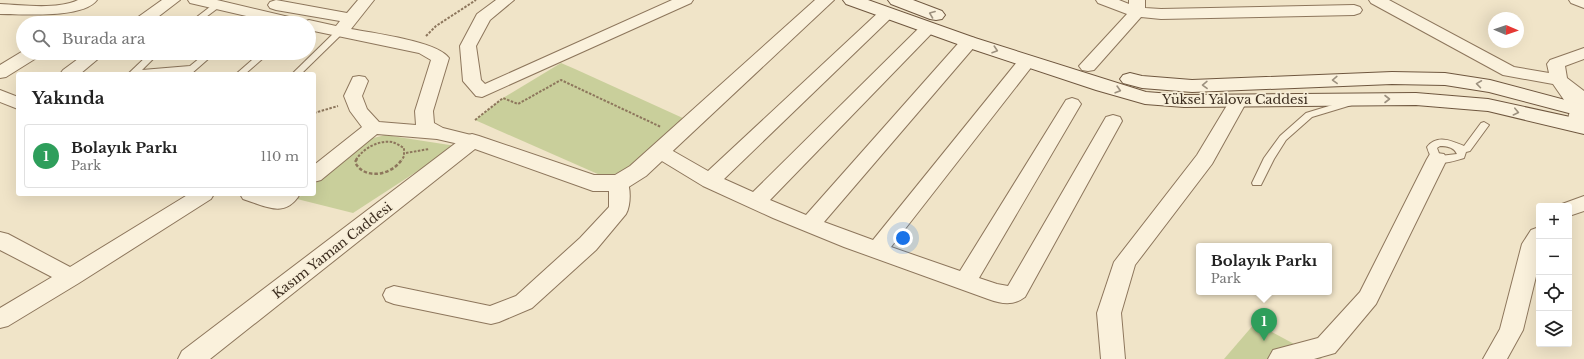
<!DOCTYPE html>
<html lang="tr">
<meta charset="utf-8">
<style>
:root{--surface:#fff;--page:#f6f6f6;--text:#222;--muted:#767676;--line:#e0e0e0;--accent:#0b8043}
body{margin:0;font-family:"Libre Baskerville",serif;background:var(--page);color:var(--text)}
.controls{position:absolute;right:12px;bottom:12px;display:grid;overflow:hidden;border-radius:4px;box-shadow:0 4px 16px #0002}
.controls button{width:36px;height:36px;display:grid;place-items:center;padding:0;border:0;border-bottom:1px solid var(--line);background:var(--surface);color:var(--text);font:20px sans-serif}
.compass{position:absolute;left:1488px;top:12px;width:36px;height:36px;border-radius:50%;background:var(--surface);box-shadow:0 4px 16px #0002;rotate:92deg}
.you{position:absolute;left:903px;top:238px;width:14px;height:14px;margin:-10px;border:3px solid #fff;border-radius:50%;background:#1a73e8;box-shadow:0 0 0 6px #1a73e833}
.badge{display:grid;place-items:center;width:26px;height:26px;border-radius:50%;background:var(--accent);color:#fff;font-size:13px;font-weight:700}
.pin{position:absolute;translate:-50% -33px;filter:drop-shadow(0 1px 2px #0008)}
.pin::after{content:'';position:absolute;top:21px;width:14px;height:12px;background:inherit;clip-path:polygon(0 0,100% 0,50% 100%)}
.popup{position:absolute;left:1196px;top:243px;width:136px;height:52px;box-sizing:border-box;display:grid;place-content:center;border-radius:4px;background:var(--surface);filter:drop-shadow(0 1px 3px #0005);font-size:13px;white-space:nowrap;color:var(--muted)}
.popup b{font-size:15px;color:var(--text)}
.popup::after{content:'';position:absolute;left:50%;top:100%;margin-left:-8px;border:8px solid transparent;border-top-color:var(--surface)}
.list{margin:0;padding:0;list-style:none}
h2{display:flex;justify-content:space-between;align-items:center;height:52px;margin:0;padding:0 16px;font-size:17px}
h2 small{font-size:13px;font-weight:400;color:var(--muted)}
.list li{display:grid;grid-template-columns:26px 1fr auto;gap:12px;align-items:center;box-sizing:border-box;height:64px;margin:0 8px 8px;padding:0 8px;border:1px solid var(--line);border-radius:4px}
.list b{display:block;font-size:15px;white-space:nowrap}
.list p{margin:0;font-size:13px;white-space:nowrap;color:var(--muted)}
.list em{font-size:13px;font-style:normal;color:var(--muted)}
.icon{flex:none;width:22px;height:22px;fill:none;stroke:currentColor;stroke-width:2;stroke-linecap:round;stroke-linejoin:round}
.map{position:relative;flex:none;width:1584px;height:359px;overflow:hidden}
.search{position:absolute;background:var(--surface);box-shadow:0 4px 16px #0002;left:16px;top:16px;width:300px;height:44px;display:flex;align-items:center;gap:10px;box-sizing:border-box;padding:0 14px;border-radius:22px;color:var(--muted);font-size:15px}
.panel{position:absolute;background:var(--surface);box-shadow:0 4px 16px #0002;left:16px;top:72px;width:300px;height:124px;border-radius:4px}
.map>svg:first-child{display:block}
.green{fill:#c9cf9b}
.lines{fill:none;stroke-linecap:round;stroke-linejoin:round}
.service-casing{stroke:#8d765c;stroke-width:2}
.minor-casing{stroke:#8d765c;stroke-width:2}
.tertiary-casing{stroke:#8d765c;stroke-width:2}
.secondary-casing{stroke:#6f573f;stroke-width:2}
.path-far1{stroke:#8d765c;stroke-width:2;stroke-dasharray:2.5 1.5;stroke-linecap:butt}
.path{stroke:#8d765c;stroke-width:2.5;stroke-dasharray:3.5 2;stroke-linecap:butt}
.service{fill:#faf1dc;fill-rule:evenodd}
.minor{fill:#faf1dc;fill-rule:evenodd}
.tertiary{fill:#faf1dc;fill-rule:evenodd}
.secondary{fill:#faf1dc;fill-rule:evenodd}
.oneway{stroke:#9c907e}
.labels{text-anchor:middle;stroke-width:3.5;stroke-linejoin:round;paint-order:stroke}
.street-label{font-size:13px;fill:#3d2e20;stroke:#f7eed8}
</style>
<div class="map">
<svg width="1584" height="359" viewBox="0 0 1584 359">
<rect width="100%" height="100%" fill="#f0e4c8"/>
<g class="green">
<polygon points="561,63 575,69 685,119 630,168 610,176 600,175 475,120 503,98"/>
<polygon points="385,135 456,146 353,213 297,199 303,194 314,194 314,185 366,140"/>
<polygon points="1255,323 1322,359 1224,359"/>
</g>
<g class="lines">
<g class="service-casing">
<g id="service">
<polygon points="215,3 218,3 222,5 198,23 189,23"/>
<polygon points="256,12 259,12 263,14 253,23 244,23"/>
<polygon points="337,30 343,30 344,32 301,74 292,74"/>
<polygon points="150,53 159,53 142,70 190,66 206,53 215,53 191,74 182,74 183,72 128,74"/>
<polygon points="260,53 269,53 245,74 236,74"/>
<polygon points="1352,99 1355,100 1357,102 1355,104 1312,117 1286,140 1274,159 1261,185 1253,185 1252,183 1264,158 1280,136 1306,113"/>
<path d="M1484,122l5,3 -19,26 -4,1 -2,6c-17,5 -31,11 -37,-11 10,-13 25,-6 37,-1l17,-23zM1440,146c7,0 14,1 17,8l-17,2 -3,-8z"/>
</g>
</g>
<g class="minor-casing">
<g id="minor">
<path d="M78,0h19c-14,19 -75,14 -97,14v-10c22,1 57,6 78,-4z"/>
<polygon points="162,0 180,0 150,23 132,23 134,20"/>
<path d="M188,0h29l89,21 3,-1 27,6 4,-5 -64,-11 -6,-2 -2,-3 2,-3 6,-2 71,13 11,-13h16l-23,29c21,4 86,12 98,29l-16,53 1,12 9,5 36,9 3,4 -3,4 -7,2 -35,-8 -60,-5 -56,46 -7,2v-17l48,-38 -12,-16 -6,-15 9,-19 6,-1 6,1 3,4 -6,15 5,13 12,13 37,3 -1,-14 16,-51 -12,-7 -110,-23v-7h-32l-87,-20z"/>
<polygon points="496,0 514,0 490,20 476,46 481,80 485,84 672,0 693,0 691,3 482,97 476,96 463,81 460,46 477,14"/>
<polygon points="1096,0 1119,0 1129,4 1129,0 1145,0 1145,8 1161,9 1354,5 1360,7 1362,10 1360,13 1354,15 1161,19 1141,17 1094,70 1088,71 1082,70 1079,66 1127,14 1098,3"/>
<path d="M1369,0h20l125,67 35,6 -2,-9 3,-4 34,-12v11l-19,7 2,12 17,13v40c-11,-3 -20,-9 -13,-21l-18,-26 -50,-9 -132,-72z"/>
<polygon points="1569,0 1584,0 1584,8 1571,3"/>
<path d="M887,8l6,2 2,3 -2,3 -169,163 29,13 169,-167 6,-2 6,2 2,3 -2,3 -164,169 36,15 157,-177 6,-1 6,1 2,4 -2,4 -151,176 49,18 148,-183 6,-1 6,1 3,4 -3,4 -142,182 69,24 106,-171 6,-2 6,2 3,4 -102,174 18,6 11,2 98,-169 7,-2 7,2 2,4 -97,176c-12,9 -23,7 -37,2l-144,-52 -71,-29 -70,-32 -51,-31 -3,-4 3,-4 7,-2 7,2 42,24 173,-161z"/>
<polygon points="23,51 23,53 40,53 38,57 6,77 0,78 0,65"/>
<polygon points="86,53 105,53 80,74 60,74 63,70"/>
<polygon points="0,90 18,97 18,109 0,102"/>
<polygon points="1238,95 1244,97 1247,101 1212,164 1135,265 1121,313 1125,359 1101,359 1097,313 1114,262 1197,155 1232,97"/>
<polygon points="1437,153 1444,154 1447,159 1376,304 1335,353 1314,359 1268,359 1273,350 1318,338 1360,292 1427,159 1430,154"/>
<path d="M619,176l7,2c5,9 5,27 0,36l-30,36 -64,58 -33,14 -8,2 -97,-20 -8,-3 -3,-6 3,-6 8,-3 96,20 26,-10 64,-58 29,-31v-24l3,-5z"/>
<polygon points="189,194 214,194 211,199 79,283 8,326 0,328 0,308 52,277 0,250 0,232 8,234 70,267"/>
<path d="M240,194h60c-15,25 -35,12 -57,5z"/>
<polygon points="1584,196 1584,211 1569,216 1569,206 1560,206 1562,204"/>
<polygon points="1539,227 1539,264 1523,330 1507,359 1483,359 1500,329 1522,244 1531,230"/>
</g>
</g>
<g class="tertiary-casing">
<polygon id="tertiary" points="815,0 834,0 646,176 627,188 619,191 593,191 475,149 210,359 178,359 182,351 465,136 472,134 479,136 594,175 615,175 630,166"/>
</g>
<g class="secondary-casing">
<g id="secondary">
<polygon points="843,0 868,0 975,38 1146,92 1184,95 1416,93 1488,99 1584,120 1584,134 1488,111 1416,105 1184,107 1145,104 1096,90 963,46 846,4"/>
<polygon points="888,0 913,0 942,11 945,15 942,19 936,20 930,19 891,4"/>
<polygon points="1392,72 1445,73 1490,80 1584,105 1584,117 1489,92 1445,85 1392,84 1192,92 1142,88 1123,83 1120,79 1123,75 1130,73 1142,76 1192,80"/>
</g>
</g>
<g class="path-far1">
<polyline points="426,36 436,26 476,0"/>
<polyline points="314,113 338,106"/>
<polyline points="475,120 503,98 518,104 561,80 661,127"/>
<polyline points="406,153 429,149"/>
<path d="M356,160c7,-12 23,-20 36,-18 4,1 8,4 12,6v8l-2,4"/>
</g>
<path class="path" d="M357,159l-2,3c9,19 38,13 47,-3"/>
<use href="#service" class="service"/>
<use href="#minor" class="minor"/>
<use href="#tertiary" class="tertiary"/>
<use href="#secondary" class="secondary"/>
</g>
<defs><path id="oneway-chevron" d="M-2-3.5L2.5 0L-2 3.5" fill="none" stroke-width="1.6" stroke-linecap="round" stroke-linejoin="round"/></defs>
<g class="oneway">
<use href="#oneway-chevron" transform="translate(932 14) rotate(-159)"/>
<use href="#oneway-chevron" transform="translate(995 50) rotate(18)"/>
<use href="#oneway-chevron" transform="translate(1335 80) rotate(178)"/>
<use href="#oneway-chevron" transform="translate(1479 84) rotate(-172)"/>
<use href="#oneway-chevron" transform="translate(1205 85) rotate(179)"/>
<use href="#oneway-chevron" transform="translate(1118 90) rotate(16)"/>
<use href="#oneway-chevron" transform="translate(1387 99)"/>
<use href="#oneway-chevron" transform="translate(1516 112) rotate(13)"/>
</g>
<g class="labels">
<g class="street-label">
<text x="1235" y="104">Yüksel Yalova Caddesi</text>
<text transform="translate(332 250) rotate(-38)" y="5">Kasım Yaman Caddesi</text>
</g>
</g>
</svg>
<div class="controls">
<button>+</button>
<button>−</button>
<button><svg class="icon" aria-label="locate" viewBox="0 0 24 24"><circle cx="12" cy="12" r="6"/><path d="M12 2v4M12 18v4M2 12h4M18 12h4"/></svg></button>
<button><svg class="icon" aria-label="layers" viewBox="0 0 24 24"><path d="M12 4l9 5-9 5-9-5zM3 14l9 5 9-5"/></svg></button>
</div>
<svg class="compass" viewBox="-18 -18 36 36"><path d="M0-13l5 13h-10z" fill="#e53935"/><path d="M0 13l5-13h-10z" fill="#767676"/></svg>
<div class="you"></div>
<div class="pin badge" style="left:1264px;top:341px;background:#2e9e5b">1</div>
<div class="popup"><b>Bolayık Parkı</b>Park</div>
<div class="search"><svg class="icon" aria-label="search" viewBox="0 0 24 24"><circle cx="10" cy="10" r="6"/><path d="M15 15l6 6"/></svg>Burada ara</div>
<section class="panel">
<h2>Yakında<small></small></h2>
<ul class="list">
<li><span class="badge" style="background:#2e9e5b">1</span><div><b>Bolayık Parkı</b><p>Park</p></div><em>110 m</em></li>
</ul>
</section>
</div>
